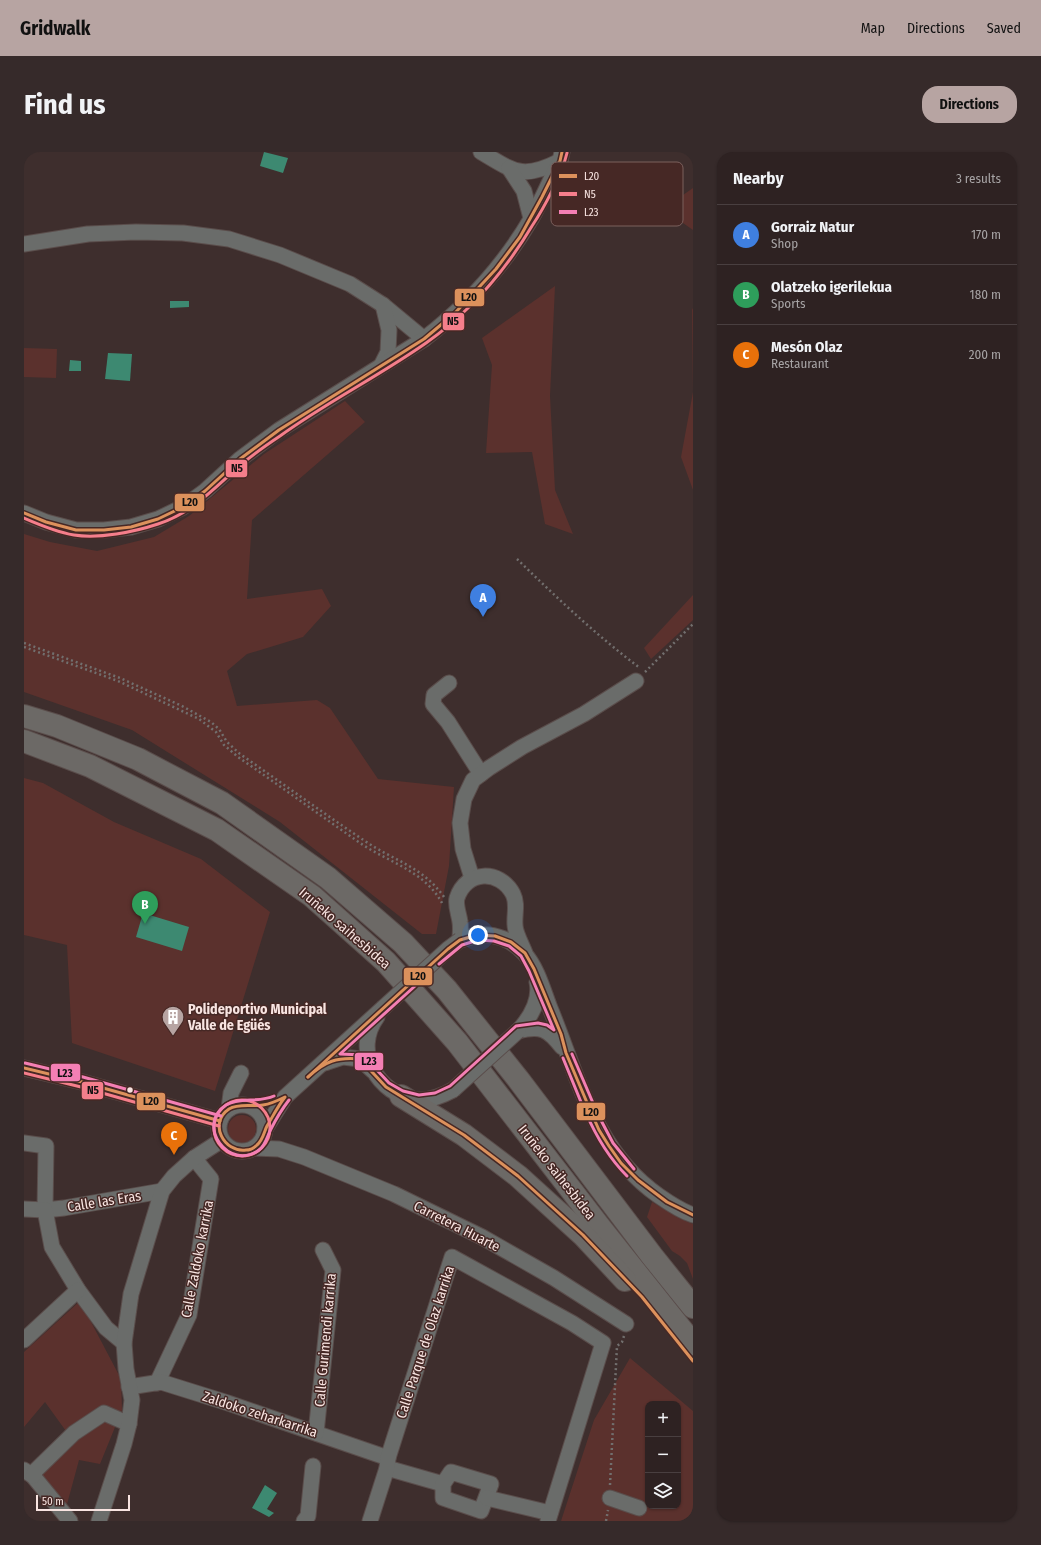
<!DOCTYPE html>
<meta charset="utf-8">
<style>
:root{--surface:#2e2222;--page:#362a2a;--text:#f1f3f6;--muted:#a7a4a5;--line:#493f40;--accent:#b7a4a2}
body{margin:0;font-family:"Fira Sans Condensed",sans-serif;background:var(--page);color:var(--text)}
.controls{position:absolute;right:12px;bottom:12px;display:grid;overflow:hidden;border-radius:8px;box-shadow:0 1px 3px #0004}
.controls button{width:36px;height:36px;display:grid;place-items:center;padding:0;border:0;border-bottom:1px solid var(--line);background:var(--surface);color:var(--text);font:20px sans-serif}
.scale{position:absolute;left:12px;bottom:10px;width:94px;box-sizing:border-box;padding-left:4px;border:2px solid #f8e4e1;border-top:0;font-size:11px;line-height:14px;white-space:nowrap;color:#f8e4e1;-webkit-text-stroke:3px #462825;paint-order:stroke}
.you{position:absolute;left:454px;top:783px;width:14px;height:14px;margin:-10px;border:3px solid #fff;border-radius:50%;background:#1a73e8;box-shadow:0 0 0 6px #1a73e833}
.badge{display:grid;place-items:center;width:26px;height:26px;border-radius:50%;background:var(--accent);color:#fff;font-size:13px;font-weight:700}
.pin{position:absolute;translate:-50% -33px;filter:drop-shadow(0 1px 2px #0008)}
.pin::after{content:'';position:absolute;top:21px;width:14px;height:12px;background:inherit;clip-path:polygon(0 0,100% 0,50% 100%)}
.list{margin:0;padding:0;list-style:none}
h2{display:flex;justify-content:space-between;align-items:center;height:52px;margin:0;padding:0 16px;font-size:17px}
h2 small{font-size:13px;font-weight:400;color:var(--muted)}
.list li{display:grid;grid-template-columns:26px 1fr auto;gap:12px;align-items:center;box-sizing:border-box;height:60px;padding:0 16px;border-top:1px solid var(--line)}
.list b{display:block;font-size:15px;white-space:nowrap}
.list p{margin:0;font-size:13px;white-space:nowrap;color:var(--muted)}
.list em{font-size:13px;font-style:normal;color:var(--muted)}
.icon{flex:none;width:22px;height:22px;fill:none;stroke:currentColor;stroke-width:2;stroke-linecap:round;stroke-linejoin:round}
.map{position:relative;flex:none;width:669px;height:1369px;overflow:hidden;border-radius:16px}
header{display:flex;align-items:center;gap:24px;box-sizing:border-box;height:56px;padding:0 20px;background:var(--accent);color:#111}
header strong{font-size:19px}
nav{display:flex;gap:22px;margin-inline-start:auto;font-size:14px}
.intro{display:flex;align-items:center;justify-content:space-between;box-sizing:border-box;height:96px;padding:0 24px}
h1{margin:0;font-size:28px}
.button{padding:10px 18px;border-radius:16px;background:var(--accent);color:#111;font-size:14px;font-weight:700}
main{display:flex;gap:24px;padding:0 24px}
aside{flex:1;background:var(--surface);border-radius:16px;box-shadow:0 1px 3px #0004}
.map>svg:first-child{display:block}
.green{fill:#5b312d;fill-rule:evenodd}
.water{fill:#3d8971}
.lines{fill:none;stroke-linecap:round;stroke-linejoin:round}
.minor-casing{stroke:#5a4d4b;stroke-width:17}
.highway-casing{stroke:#5a4d4b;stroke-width:24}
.path{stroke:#726f6e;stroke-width:2.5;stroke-dasharray:2 3;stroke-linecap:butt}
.minor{stroke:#6a6c6a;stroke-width:15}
.highway{stroke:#6c6966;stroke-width:22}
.minor-bridge-casing{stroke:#5a4d4b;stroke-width:17;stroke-linecap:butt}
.minor-bridge{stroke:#6a6c6a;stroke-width:15}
.bus-1-casing{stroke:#462825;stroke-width:6}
.bus-2-casing{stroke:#462825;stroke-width:6}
.bus-3-casing{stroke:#462825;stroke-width:6}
.bus-1{stroke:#dc915c;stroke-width:3}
.bus-2{stroke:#f57e8b;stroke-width:3}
.bus-3{stroke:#f47fb4;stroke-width:3}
.bus-dot{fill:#f8e4e1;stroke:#462825;stroke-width:1.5}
.labels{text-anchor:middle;stroke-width:3;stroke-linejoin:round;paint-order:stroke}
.street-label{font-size:14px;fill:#f8e4e1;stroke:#462825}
.poi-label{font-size:14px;font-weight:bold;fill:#f8e4e1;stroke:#462825;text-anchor:start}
.key{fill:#462825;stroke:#7b605d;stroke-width:1}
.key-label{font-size:11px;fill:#f8e4e1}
.line-badge{stroke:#462825;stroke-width:1.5}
.pale-badge-label{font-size:11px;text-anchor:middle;font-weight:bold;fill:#111}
</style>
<header>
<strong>Gridwalk</strong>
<nav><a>Map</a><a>Directions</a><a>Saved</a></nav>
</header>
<div class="intro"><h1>Find us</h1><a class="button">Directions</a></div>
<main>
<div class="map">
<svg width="669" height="1369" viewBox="0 0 669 1369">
<rect width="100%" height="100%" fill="#3e2e2d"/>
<g class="green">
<polygon points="669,36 669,78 639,57"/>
<polygon points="531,134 526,244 531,338 549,382 521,372 508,300 462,301 468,213 458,186"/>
<polygon points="669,156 669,338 657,305 669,240 668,158"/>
<polygon points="0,196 33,197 32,226 0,225"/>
<polygon points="321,249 341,270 228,368 223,447 298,437 307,454 279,485 223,502 203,519 213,554 293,548 306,556 354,627 430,635 425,714 412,782 398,782 256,670 108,578 0,540 0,382 26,390 73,399 130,385 165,364 240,302"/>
<polygon points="669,443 669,468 627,507 620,496"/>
<polygon points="0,626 19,631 90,670 177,707 246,760 191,939 48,891 43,793 0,783"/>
<circle cx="218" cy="977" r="14"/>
<polygon points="628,1050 657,1067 669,1072 669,1127 663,1111 656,1104 648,1099 623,1065"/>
<polygon points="56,1149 97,1227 98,1258 76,1312 55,1308 42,1356 13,1318 47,1286 21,1250 0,1275 0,1200"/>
<path d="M606,1206l63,53v107l-5,3h-127l33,-101zM624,1252h30v102h-30z"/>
</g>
<g class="water">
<polygon points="240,0 264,6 259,21 236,14"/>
<polygon points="146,149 165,149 165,155 146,156"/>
<polygon points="84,201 108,202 106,229 81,227"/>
<polygon points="46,208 57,209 57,219 45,219"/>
<polygon points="119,761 165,775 158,799 112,785"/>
<polygon points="241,1333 253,1341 243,1357 250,1361 245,1365 228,1356"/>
</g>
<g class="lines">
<g class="minor-casing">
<g id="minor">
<path d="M457,0c34,20 41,28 79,9"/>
<polyline points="485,16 500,39 507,66"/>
<polyline points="0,92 64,82 112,80 159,81 205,87 256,103 326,132 359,153 400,187"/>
<polyline points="357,214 364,200 365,178 359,153"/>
<path d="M0,361l22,9 30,8h28l27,-3 27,-8 25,-12 22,-16 35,-32 39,-29 145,-91c44,-34 79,-72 107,-120 11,-19 19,-39 29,-58l2,-9"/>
<polyline points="425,531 410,543 409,552 424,570 457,622"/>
<polyline points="448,726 439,697 436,671 440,647 449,628 465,616 498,595 560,562 612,529"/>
<path d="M501,801c-3,-8 -10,-20 -10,-28 -1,-10 3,-21 -2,-31 -13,-25 -47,-24 -56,4 -2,7 2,16 3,24 1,6 0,12 0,18 6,-1 12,-4 18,-5 17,-2 34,5 46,18 13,14 19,37 26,55 28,68 44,143 109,188 10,7 22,15 34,19"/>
<path d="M353,865c-25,34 1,78 40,83 13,1 25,-4 36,-10"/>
<path d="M494,879c12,-13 23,-30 19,-49"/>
<path d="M494,879c23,-6 30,-2 44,16"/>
<polyline points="301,911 319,905 336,907 349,919"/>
<polyline points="0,916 58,930 196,969"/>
<circle cx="218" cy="976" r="23"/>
<polyline points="205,957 207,941 217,921"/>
<polyline points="241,977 261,945 359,856"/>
<polyline points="0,991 22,994 21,1058 40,1056 138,1039"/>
<polyline points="230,996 255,997 280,1005 370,1042 458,1085 530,1126 602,1172"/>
<polyline points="0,1057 21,1058 28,1095 54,1138 82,1176 100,1191"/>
<polyline points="0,1188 54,1138"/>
<polyline points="133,1231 165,1163 187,1027 170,1006"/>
<polyline points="105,1235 137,1230 204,1251 364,1306"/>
<polyline points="292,1281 309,1118 299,1098"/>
<polyline points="363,1316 419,1332"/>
<polyline points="0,1318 9,1324 46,1369"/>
<polygon points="427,1320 467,1332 457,1359 419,1346 419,1332"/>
<polyline points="9,1324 12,1318 50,1281 80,1261 105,1272"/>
<polyline points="463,1346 526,1361"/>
<polyline points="586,1346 615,1356"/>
<polyline points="75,1369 100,1292 105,1272 108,1248 102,1217 100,1191 107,1142 138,1039 150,1024 170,1006 198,988"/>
<polyline points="280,1369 284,1364 289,1314"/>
<polyline points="346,1369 363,1316 364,1306 428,1105 548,1171 579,1191 524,1369"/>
</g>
</g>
<g class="highway-casing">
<g id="highway">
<polyline points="0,564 33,574 114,607 198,651 304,726 379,791 423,838 494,927 628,1104 669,1155"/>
<polyline points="0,589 66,614 193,678 288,744 362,810 433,890 575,1074 669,1192"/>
<polyline points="377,944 440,983 494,1024 559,1083 601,1128"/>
</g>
</g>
<g class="path">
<path d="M493,407c39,38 79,76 123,109"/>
<path d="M0,491l96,35 62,28 29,16 8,7 8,13 13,12c42,29 83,59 125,87 29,20 57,25 79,56"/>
<path d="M0,495l94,34 81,38 17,13 8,13 14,12c42,29 83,59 125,88 28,18 62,27 79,58"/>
<polyline points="621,520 669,472"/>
<polyline points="586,1333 593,1194 598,1190 600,1184"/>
<polyline points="582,1369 584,1358"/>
</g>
<use href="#minor" class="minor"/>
<use href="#highway" class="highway"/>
<g class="minor-bridge-casing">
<g id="minor-bridge">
<polyline points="359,856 424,797 436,788"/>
<polyline points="429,938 494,879"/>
</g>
</g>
<use href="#minor-bridge" class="minor-bridge"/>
<g class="bus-1-casing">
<g id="bus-1">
<polyline points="0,361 22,370 52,378 80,378 107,375 134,367 159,355 181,339 216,307 255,278 400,187 431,161 472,117 496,85 518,45 536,9 538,0"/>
<polyline points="0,916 58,930 196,969"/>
<polyline points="284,925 424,797 436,788 453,783 471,784 487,790 501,801 510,817 537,882 542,901 564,953 575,978 585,994 597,1011 614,1028 643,1050 669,1063"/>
<path d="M284,925c17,-16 29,-20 52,-18l26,28 78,48 54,41 65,59 59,62 51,64"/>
<path d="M261,945c-7,9 -12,19 -18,29 -3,6 -4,14 -10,19 -3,3 -7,5 -11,5 -22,3 -38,-27 -17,-41 10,-6 23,-2 34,-4 7,-1 16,-5 22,-8z"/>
</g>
</g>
<g class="bus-2-casing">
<g id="bus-2">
<path d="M0,366c16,7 33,14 50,17 25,4 60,-3 84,-11 35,-11 58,-38 85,-61 12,-10 25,-19 37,-27 47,-34 99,-60 146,-93 43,-30 79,-72 106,-117 12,-18 30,-52 35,-73"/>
<polyline points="0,921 57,935 195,974"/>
<circle cx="218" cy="976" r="28"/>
</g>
</g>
<g class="bus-3-casing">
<g id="bus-3">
<polyline points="391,834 316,902 339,903 365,931 379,939 395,943 411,941 426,934 492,874 514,871 523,873 530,878 505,819 497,804 485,794 470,789 454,788 438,793 415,812"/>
<polyline points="548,902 569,951"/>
<polyline points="539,906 559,955"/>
<polyline points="1,911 59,925 197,964"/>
<path d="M250,944c-15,7 -35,1 -48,9 -31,20 3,67 33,45 7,-5 8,-14 12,-21 5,-10 11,-20 18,-29"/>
<polyline points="571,957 589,991 610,1017"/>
<path d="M562,961c10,23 23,45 41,63"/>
</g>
</g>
<use href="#bus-1" class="bus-1"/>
<use href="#bus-2" class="bus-2"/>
<use href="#bus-3" class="bus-3"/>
</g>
<defs>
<g id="building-pin" transform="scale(1.15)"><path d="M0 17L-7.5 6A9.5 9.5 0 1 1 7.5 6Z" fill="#b7a4a2" stroke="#462825"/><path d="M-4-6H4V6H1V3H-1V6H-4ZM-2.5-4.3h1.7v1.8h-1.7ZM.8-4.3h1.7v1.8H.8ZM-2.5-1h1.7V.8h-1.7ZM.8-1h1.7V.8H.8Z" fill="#fff"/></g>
</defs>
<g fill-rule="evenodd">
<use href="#building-pin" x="149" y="865"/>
</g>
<circle class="bus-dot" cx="106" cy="938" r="3.5"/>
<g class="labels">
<g class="street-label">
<text transform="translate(321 776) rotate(41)" y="5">Iruñeko saihesbidea</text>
<text transform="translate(533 1020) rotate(52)" y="5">Iruñeko saihesbidea</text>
<text transform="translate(80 1049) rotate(-9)" y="5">Calle las Eras</text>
<text transform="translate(433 1074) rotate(27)" y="5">Carretera Huarte</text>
<text transform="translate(173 1107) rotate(-79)" y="5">Calle Zaldoko karrika</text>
<text transform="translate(301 1188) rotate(-85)" y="5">Calle Gurimendi karrika</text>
<text transform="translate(401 1190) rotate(-72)" y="5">Calle Parque de Olaz karrika</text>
<text transform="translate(236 1262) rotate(18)" y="5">Zaldoko zeharkarrika</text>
</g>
<g class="poi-label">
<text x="164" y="862">Polideportivo Municipal<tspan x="164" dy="16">Valle de Egüés</tspan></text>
</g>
</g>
<rect x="527" y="10" width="132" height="64" rx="6" class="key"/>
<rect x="535" y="22" width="18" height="4" fill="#dc915c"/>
<rect x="535" y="40" width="18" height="4" fill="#f57e8b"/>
<rect x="535" y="58" width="18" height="4" fill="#f47fb4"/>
<g class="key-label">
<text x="560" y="28">L20</text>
<text x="560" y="46">N5</text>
<text x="560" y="64">L23</text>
</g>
<g class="line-badge">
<rect x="430" y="136" width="31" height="19" rx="4" fill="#dc915c"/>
<rect x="418" y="160" width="23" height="19" rx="4" fill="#f57e8b"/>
<rect x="201" y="307" width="23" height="19" rx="4" fill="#f57e8b"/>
<rect x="150" y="341" width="31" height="19" rx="4" fill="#dc915c"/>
<rect x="379" y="815" width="30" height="19" rx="4" fill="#dc915c"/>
<rect x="330" y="900" width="30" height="19" rx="4" fill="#f47fb4"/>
<rect x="26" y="911" width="31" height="19" rx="4" fill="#f47fb4"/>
<rect x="57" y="929" width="23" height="19" rx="4" fill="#f57e8b"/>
<rect x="112" y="940" width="30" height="19" rx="4" fill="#dc915c"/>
<rect x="552" y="950" width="30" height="19" rx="4" fill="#dc915c"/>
</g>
<g class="pale-badge-label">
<text x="445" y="149">L20</text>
<text x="429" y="173">N5</text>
<text x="213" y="320">N5</text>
<text x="166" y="354">L20</text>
<text x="394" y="828">L20</text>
<text x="345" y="913">L23</text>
<text x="41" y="925">L23</text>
<text x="69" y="942">N5</text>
<text x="127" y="953">L20</text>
<text x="567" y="964">L20</text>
</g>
</svg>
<div class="controls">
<button>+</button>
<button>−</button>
<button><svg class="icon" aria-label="layers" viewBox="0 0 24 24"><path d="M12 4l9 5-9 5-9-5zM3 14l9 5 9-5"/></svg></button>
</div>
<div class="scale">50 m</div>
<div class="you"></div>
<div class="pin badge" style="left:459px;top:465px;background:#3f7fe0">A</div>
<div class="pin badge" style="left:121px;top:772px;background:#2e9e5b">B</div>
<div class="pin badge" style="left:150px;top:1003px;background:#e8710a">C</div>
</div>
<aside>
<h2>Nearby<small>3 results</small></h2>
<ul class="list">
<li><span class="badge" style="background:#3f7fe0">A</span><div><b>Gorraiz Natur</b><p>Shop</p></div><em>170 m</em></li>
<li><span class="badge" style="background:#2e9e5b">B</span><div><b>Olatzeko igerilekua</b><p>Sports</p></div><em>180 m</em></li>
<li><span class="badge" style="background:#e8710a">C</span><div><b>Mesón Olaz</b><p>Restaurant</p></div><em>200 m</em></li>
</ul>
</aside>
</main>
